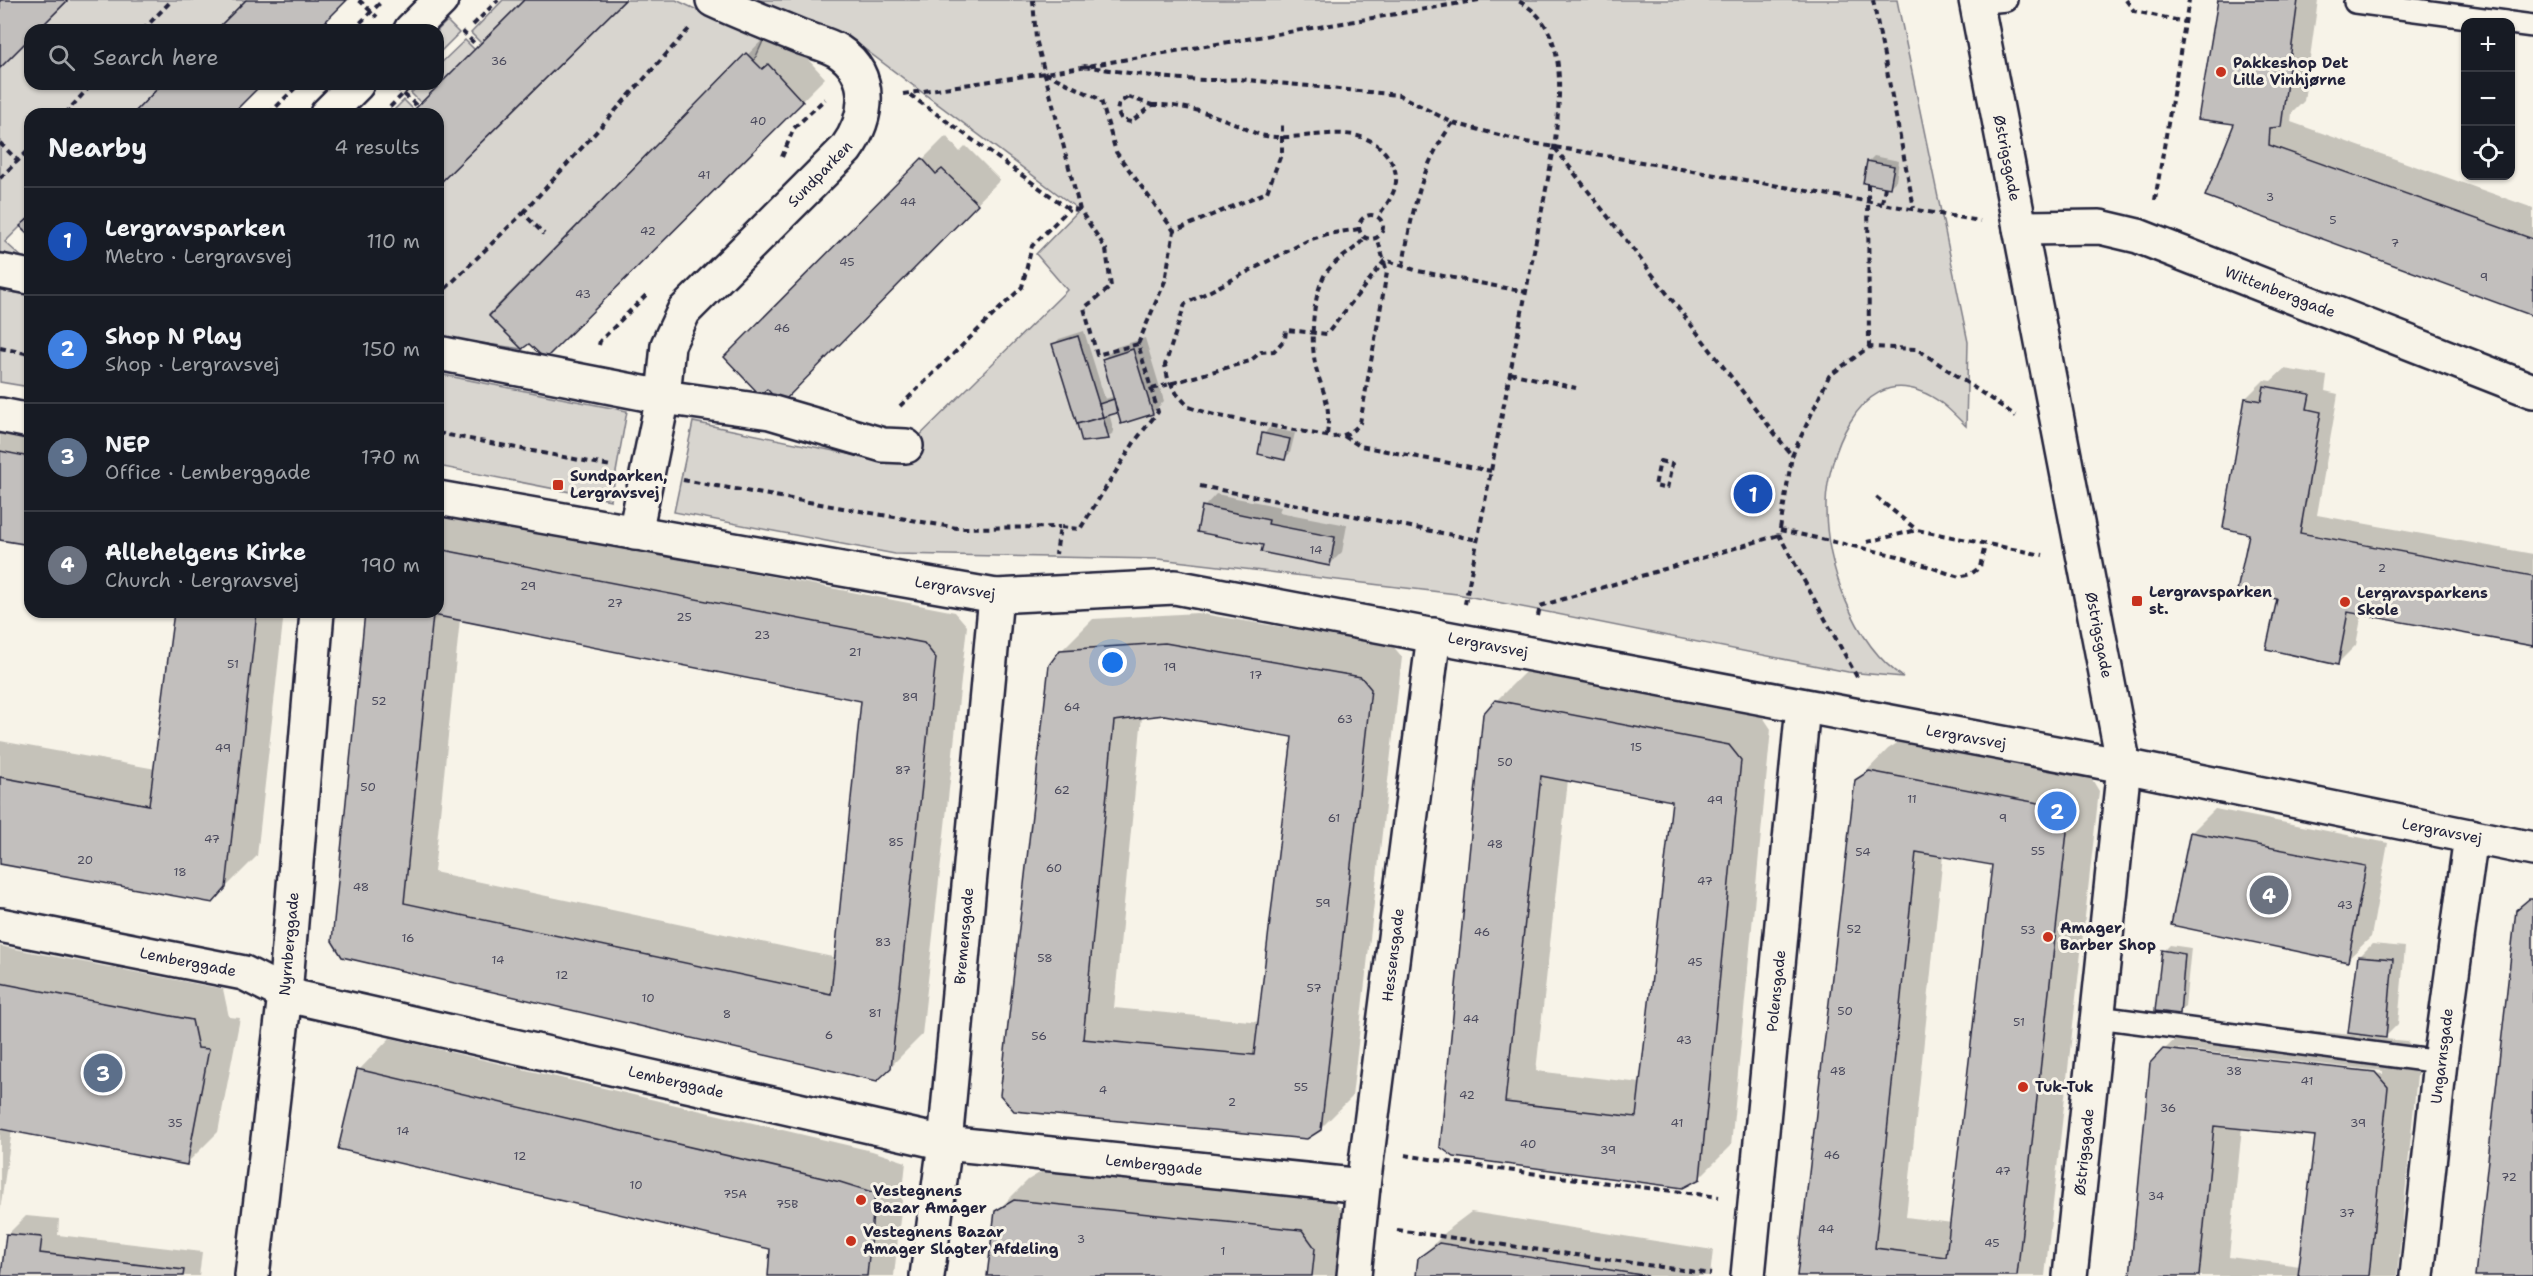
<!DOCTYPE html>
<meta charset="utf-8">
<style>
:root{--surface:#171b24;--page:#20242c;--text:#f1f3f6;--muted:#9ea1a6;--line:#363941;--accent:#d93025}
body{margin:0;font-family:"Shantell Sans",sans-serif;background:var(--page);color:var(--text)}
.controls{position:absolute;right:18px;top:18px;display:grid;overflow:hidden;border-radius:12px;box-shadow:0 2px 4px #0004}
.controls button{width:54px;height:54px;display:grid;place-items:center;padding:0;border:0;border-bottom:2px solid var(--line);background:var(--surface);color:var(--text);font:30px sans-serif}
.you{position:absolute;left:1113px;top:663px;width:21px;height:21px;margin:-15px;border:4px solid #fff;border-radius:50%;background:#1a73e8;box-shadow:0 0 0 9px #1a73e833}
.badge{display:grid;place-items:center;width:39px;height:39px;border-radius:50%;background:var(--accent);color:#fff;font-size:20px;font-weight:700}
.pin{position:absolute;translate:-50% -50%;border:3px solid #fff;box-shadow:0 2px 6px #0006}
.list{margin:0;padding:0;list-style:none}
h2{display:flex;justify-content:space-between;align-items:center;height:78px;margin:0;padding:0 24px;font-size:26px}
h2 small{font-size:20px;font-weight:400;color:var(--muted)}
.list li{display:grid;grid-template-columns:39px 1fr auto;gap:18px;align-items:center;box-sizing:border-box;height:108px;padding:0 24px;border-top:2px solid var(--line)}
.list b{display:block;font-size:22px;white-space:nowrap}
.list p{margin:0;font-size:20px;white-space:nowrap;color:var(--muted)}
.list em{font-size:20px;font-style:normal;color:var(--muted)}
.icon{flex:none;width:33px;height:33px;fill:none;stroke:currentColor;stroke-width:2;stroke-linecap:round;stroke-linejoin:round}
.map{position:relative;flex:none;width:2533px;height:1276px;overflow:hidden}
.search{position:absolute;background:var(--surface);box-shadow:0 2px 4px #0004;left:24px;top:24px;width:420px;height:66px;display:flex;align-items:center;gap:15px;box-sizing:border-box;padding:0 21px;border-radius:18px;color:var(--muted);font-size:22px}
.panel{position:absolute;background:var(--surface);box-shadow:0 2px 4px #0004;left:24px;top:108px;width:420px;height:510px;border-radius:18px}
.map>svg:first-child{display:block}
.green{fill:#d8d5cf;stroke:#7d7c85;stroke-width:1.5}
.shadow{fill:#0003;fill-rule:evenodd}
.building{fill:#c2bfbd;stroke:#22223b;stroke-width:1.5;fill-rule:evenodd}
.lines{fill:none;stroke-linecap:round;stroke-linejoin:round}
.lane-casing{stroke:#22223b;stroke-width:26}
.street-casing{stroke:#22223b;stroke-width:38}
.secondary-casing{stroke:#22223b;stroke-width:38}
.path{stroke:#22223b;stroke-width:4;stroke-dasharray:6 4.5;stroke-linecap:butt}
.lane{stroke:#f7f3e8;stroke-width:21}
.street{stroke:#f7f3e8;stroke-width:33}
.secondary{stroke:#f7f3e8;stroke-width:33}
.poi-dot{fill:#c8321e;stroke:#f7f3e8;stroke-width:2}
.labels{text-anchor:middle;stroke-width:6;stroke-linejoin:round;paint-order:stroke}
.number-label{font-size:12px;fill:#4a495c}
.poi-label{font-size:15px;font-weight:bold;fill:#22223b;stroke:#f7f3e8;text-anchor:start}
.street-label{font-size:15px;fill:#22223b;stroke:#f7f3e8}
</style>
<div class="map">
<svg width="2533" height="1276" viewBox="0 0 2533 1276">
<rect width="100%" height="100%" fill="#f7f3e8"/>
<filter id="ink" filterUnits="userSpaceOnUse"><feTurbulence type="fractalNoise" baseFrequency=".0167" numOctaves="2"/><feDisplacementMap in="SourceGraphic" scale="12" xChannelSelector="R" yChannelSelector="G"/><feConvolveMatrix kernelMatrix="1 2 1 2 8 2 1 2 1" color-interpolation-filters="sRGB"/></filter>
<g filter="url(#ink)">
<g class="green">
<polygon points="68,0 246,0 216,30 38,30"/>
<polygon points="503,0 524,0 481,43 471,33"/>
<polygon points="625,0 676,0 763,41 754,61 746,54 489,315 522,349 438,337 438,185"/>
<path d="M756,0h1141l71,342 -2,84c-14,-14 -28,-29 -47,-35 -61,-23 -92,68 -93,113 -1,58 27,140 77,173l-55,-5 -391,-78 -298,-35 -264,-5 -221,-42 19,-90 199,41 175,-173 -31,-36 43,-44 -220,-165z"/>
<polygon points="447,21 459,33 438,54 438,30"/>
<polygon points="30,38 30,84 162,84 133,114 30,114 30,217 5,242 24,259 0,255 0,68"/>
<polygon points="465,40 475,50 421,103 411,93 420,84 438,84 438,66"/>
<polygon points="404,100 414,110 410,114 390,114"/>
<polygon points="0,290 30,295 30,387 0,382"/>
<polygon points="438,374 627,411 611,500 438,466"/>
</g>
<g class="shadow">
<polygon points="2219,0 2318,0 2304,101 2292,113 2291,122 2533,208 2533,315 2207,196 2236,123"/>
<polygon points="771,31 792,42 825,78 545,357 529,342 491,316"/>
<polygon points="946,136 960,152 966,146 1000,180 781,402 767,386 726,357"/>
<polygon points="1874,156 1899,161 1896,181 1890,186 1868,162"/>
<polygon points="1084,331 1105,399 1115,396 1103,359 1116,347 1145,338 1164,401 1152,413 1119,409 1109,413 1114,432 1108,437 1054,345 1059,339"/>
<polygon points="2284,369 2327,376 2325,391 2338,394 2317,515 2533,554 2533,645 2362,613 2356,645 2337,664 2279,598 2250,533 2246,398 2264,380 2271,381"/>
<polygon points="0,414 30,420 30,544 0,538"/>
<polygon points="1269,428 1295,433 1290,453 1284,459 1264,434"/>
<polygon points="1216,494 1281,507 1279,512 1347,525 1342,552 1330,564 1264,544 1204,507"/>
<path d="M438,512l517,100 12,14 -45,409 -32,32 -557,-126 34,-329h71zM460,619l403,81 -26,258 -403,-86z"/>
<polygon points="176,612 284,612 257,856 212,901 0,862 0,741 156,769"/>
<path d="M1197,613l196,33 9,11 -50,440 -32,32 -305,-19 46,-459 32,-32zM1164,714l129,21 -33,287 -146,-14 28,-292z"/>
<path d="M1528,669l233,45 10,15 -40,417 -32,32 -244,-22 41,-455zM1568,780l105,20 -32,283 -105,-12z"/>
<path d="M1902,740l188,36 9,15 -54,485h-246l58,-495 31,-32zM1943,855l51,9 -42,359 -46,-6z"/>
<polygon points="2215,809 2388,843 2371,937 2347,960 2191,833"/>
<path d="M2372,944l33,3 -7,77 -15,15 24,2 12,14 -22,221h-266l33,-226 32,-31 176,18 -13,-80zM2179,1049l204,22v3l-204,-22zM2242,1127l75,7 -17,132 -71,-9z"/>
<polygon points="2170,945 2191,948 2185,1006 2179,1012 2164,951"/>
<polygon points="0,946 223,989 229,1017 240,1018 218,1132 187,1163 12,1130 0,1210"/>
<polygon points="390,1038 872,1151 906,1162 894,1276 769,1276 772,1248 359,1070"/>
<polygon points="1046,1169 1333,1199 1346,1216 1339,1276 989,1276 996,1212 1028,1180"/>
<polygon points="1471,1212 1713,1250 1710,1276 1418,1276 1420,1258 1451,1227"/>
<polygon points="26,1216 59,1219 58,1235 202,1252 199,1276 3,1276 8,1234"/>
</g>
<g class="building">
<polygon points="0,0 68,0 38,30 30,30 30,38 0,68"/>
<polygon points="246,0 347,0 317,30 216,30"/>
<polygon points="524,0 625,0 438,185 438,114 410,114"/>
<polygon points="2218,0 2298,0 2281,127 2270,128 2269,145 2533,239 2533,316 2205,196 2234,124 2198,119"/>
<polygon points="746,53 762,69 768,64 803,102 545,359 529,344 522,349 489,316"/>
<polygon points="162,84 262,84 232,114 133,114"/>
<polygon points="922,158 936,174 942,169 978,204 781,404 767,389 760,395 724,357"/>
<polygon points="1867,161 1894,166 1890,188 1863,183"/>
<polygon points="30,217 30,236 20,226"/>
<polygon points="1078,336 1103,417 1077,424 1052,344"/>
<polygon points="1133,349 1153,414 1121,424 1102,359"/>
<polygon points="2264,386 2310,394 2307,409 2321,412 2300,533 2533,576 2533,646 2348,612 2338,665 2266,649 2277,599 2237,591 2249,534 2223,528 2245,398 2261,401"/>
<polygon points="1114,399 1117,413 1103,417 1099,404"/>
<polygon points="1103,417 1109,439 1082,442 1077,424"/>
<polygon points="1262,433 1290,439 1285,460 1258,454"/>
<polygon points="0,451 30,457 30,545 0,540"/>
<polygon points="1202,506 1269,520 1268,524 1335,537 1330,566 1261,552 1263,545 1197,532"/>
<path d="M438,549l486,94 12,15 -45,410 -14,13 -535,-124 -10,-16 33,-329h73zM433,615l428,86 -30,293 -427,-91z"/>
<polygon points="174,612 257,612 226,888 213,903 0,864 0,777 149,805"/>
<path d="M1165,643l196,34 10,12 -50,441 -14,9 -293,-28 -14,-16 49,-430 11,-15zM1164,715l128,22 -38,318 -171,-16 31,-318z"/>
<path d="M1495,700l234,45 12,15 -41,419 -17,9 -229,-31 -14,-10 43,-433zM1541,776l131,25 -36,316 -131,-15z"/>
<path d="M1869,771l190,36 9,16 -51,453h-220l58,-496zM1916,852l76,13 -46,392 -71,-9z"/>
<polygon points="2190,832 2366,866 2348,962 2171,925"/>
<polygon points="2529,899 2533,899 2533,1276 2475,1276 2516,910"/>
<polygon points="2162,950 2185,954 2180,1014 2155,1011"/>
<polygon points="2358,956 2393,959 2386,1038 2348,1033"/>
<polygon points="0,983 192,1020 198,1048 209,1049 187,1165 0,1129"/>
<polygon points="2163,1049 2375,1072 2388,1087 2369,1276 2298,1276 2315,1136 2214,1126 2199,1276 2130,1276 2150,1063"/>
<polygon points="357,1069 840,1182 875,1193 867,1276 768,1276 770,1249 338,1149"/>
<polygon points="1014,1200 1302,1230 1315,1248 1312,1276 987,1276 995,1211"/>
<polygon points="6,1234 42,1237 40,1253 184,1270 183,1276 1,1276"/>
<polygon points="1439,1243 1648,1276 1416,1276 1418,1258"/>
</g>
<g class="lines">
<g class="lane-casing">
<g id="lane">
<polyline points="2355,2 2506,22"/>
<polyline points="1977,3 2006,0"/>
<polyline points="2510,23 2533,26"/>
<polyline points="2098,1017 2440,1062"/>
</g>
</g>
<g class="street-casing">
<g id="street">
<polyline points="411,30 441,0"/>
<polyline points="327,114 357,84"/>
<polyline points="2020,228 2100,227 2138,236 2533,391"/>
<polyline points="0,271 30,277"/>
<polyline points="438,353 663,397 770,412 883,445 906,446"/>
<polyline points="0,415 30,421"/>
<polyline points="438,498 996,596 1175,587 2124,766 2533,849"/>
<path d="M635,533l28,-136 5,-52 16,-34 162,-162c22,-30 29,-74 -8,-98 -11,-7 -27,-10 -39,-15 -29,-12 -58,-23 -86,-36"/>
<polyline points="0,925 244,973 285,994 300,998 945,1143 1363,1186"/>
<polyline points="252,1276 285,994 317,612"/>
<polyline points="927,1276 945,1143 996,596"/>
<polyline points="1354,1276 1363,1186 1434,635"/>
<polyline points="1748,1276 1803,706"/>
<polyline points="2417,1276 2440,1062 2471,836"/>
</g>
</g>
<g class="secondary-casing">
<polyline id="secondary" points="1976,0 2124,766 2070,1276"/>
</g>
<g class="path">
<polyline points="359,0 377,17"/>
<polyline points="1033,0 1036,39 1080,210 1106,249 1111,287 1084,308 1097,355 1138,344 1158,412 1135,441 1080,529 1060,527 1056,554"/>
<polyline points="1873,0 1914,208"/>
<polyline points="2126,0 2134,11 2185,22"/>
<polyline points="473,25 498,0"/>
<polyline points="143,30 172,0"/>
<polyline points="353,30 382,1"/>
<polyline points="462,31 477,46"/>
<path d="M1084,66c51,8 102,17 154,13l161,16 54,28 73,19 454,79"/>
<polyline points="1045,73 1101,100 1116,152 1174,231"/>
<polyline points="396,87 417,106"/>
<polyline points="903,94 1045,73 1479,0"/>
<polyline points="910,95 1069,209 1080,210"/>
<polygon points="1128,97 1152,105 1131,122 1122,120 1117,111 1119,103"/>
<path d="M1152,105c30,-1 57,8 84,19 9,4 20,11 30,12 43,7 99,-22 126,27 11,21 -2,37 -14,53"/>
<polyline points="390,107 413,84"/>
<polyline points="234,112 235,114"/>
<polyline points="65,114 92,84"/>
<polyline points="269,114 298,85"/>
<polyline points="0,143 18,161"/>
<polyline points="1555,148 1792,456"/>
<polyline points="782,157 794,128 825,99"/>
<polyline points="0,178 30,149"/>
<polyline points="1868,184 1869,347"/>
<polyline points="2155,200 2189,0"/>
<polyline points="1882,203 1885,187"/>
<polyline points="523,213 689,29"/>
<circle cx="1371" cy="227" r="12"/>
<path d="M1359,229l-32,5 -18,6 -124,64 -20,61 3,14 9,15 12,13 25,8 118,22c13,-1 20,-4 28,-14l27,-151 -10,-35"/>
<path d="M1403,266c8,-50 18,-102 50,-143"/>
<polyline points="438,296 523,213 544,234"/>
<polyline points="1138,344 1165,281 1174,231 1267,192 1282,152 1282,124"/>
<polyline points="599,345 600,341 647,294"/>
<polyline points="0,348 30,354"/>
<polyline points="1510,373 1576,388"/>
<polyline points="1152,389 1250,361 1261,352 1274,351 1285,339 1286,330 1327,334 1385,260 1418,271 1526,292"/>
<polyline points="900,406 1022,287 1032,246 1069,209"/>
<polyline points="438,433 611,466"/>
<path d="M1327,435c4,-33 -3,-38 -11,-67 -6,-26 -4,-68 8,-92 9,-17 30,-23 40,-38"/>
<polyline points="1344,436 1360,446 1491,471"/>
<polygon points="1660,461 1672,464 1667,489 1655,486"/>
<polygon points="1740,479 1752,481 1747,505 1735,503"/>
<polyline points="683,480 957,528 1060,527"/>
<polyline points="1200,486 1478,540"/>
<polyline points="1876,497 1917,530"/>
<polyline points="1780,530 1898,556 1959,577 1971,574 1980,567 1985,545"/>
<polyline points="1867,542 1917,530 2043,555"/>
<path d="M1465,604l89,-456c6,-49 17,-123 -38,-148"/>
<polyline points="1538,616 1540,606 1779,535"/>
<polyline points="1857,677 1779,535 1792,456 1829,376 1869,347 1917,349 2016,416"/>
<path d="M1405,1155c104,17 209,28 314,42"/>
<polyline points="1397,1230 1711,1274"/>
</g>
<use href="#lane" class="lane"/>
<use href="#street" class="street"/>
<use href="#secondary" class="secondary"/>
</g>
</g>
<g class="poi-dot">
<circle cx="2221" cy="72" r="6"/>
<rect x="552" y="479" width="12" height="12" rx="3"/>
<rect x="2131" y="595" width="12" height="12" rx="3"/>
<circle cx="2345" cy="602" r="6"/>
<circle cx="2048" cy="937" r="6"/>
<circle cx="2023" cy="1087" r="6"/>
<circle cx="861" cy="1200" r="6"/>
<circle cx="851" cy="1241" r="6"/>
</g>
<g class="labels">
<g class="number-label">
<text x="499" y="65">36</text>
<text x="758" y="125">40</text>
<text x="704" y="179">41</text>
<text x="2270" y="201">3</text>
<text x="908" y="206">44</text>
<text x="2333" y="224">5</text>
<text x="648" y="235">42</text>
<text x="2395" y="247">7</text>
<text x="847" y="266">45</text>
<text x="2484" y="281">9</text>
<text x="583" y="298">43</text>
<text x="782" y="332">46</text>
<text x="1316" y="554">14</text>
<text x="2382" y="572">2</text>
<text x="528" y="590">29</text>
<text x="615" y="607">27</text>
<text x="684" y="621">25</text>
<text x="762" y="639">23</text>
<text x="855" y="656">21</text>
<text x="233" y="668">51</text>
<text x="1170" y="671">19</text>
<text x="1256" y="679">17</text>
<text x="910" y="701">89</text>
<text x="379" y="705">52</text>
<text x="1072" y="711">64</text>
<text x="1345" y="723">63</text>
<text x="1636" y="751">15</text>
<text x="223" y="752">49</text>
<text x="1505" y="766">50</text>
<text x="903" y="774">87</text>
<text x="368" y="791">50</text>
<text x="1062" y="794">62</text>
<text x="1912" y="803">11</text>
<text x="1715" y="804">49</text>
<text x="1334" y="822">61</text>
<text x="2003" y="822">9</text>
<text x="212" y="843">47</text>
<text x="896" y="846">85</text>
<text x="1495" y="848">48</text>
<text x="2038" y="855">55</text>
<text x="1863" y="856">54</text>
<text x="85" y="864">20</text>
<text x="1054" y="872">60</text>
<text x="180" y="876">18</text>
<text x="1705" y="885">47</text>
<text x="361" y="891">48</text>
<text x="1323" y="907">59</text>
<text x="2345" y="909">43</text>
<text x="1854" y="933">52</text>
<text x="2028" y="934">53</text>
<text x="1482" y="936">46</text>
<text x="408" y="942">16</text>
<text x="883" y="946">83</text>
<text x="1045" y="962">58</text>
<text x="498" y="964">14</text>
<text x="1695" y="966">45</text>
<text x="562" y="979">12</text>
<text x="1314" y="992">57</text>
<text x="648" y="1002">10</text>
<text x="1845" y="1015">50</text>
<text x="875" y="1017">81</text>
<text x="727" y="1018">8</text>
<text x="1471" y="1023">44</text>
<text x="2019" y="1026">51</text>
<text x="829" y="1039">6</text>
<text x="1039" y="1040">56</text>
<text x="1684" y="1044">43</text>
<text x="1838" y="1075">48</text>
<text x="2234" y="1075">38</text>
<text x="2307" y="1085">41</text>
<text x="1301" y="1091">55</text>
<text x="1103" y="1094">4</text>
<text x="1467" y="1099">42</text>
<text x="1232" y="1106">2</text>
<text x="2168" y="1112">36</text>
<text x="175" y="1127">35</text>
<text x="1677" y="1127">41</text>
<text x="2358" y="1127">39</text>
<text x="403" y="1135">14</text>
<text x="1528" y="1148">40</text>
<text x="1608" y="1154">39</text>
<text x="1832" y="1159">46</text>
<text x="520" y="1160">12</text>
<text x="2003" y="1175">47</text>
<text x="2509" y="1181">72</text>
<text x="636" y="1189">10</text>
<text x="735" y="1198">75A</text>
<text x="2156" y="1200">34</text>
<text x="787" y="1208">75B</text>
<text x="2347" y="1217">37</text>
<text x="1826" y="1233">44</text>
<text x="1081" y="1243">3</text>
<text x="1992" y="1247">45</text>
<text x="1223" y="1255">1</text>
</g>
<g class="poi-label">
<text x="2233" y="68">Pakkeshop Det<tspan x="2233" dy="17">Lille Vinhjørne</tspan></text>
<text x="570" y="481">Sundparken,<tspan x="570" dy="17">Lergravsvej</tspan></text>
<text x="2149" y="597">Lergravsparken<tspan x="2149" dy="17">st.</tspan></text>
<text x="2357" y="598">Lergravsparkens<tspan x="2357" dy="17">Skole</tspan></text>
<text x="2060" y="933">Amager<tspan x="2060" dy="17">Barber Shop</tspan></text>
<text x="2035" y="1092">Tuk-Tuk</text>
<text x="873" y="1196">Vestegnens<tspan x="873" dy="17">Bazar Amager</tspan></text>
<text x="863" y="1237">Vestegnens Bazar<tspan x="863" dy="17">Amager Slagter Afdeling</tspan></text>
</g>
<g class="street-label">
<text transform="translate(2007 158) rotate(79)" y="5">Østrigsgade</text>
<text transform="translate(820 174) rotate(-46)" y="5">Sundparken</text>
<text transform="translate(2280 292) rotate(21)" y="5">Wittenberggade</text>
<text transform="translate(955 588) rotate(9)" y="5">Lergravsvej</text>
<text transform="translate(2099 635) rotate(79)" y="5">Østrigsgade</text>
<text transform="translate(1488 645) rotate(11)" y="5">Lergravsvej</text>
<text transform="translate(1966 737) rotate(10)" y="5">Lergravsvej</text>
<text transform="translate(2442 831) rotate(11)" y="5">Lergravsvej</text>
<text transform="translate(964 936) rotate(-85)" y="5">Bremensgade</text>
<text transform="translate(289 944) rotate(-85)" y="5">Nyrnberggade</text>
<text transform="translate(1393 955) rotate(-83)" y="5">Hessensgade</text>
<text transform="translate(188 962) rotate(11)" y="5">Lemberggade</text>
<text transform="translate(1776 991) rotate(-84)" y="5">Polensgade</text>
<text transform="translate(2442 1056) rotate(-83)" y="5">Ungarnsgade</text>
<text transform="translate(676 1082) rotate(13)" y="5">Lemberggade</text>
<text transform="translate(2084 1152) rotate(-84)" y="5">Østrigsgade</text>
<text transform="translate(1154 1165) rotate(6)" y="5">Lemberggade</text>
</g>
</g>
</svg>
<div class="controls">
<button>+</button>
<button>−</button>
<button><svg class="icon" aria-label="locate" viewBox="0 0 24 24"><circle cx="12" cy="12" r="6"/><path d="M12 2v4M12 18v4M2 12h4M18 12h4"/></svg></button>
</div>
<div class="you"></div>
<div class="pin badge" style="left:1753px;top:494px;background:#1a4fb4">1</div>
<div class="pin badge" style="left:2057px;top:811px;background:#3f7fe0">2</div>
<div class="pin badge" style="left:103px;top:1073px;background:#5c6f8a">3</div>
<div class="pin badge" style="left:2269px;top:895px;background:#6b7280">4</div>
<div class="search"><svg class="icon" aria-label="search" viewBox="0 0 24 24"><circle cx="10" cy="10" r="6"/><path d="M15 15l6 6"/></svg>Search here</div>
<section class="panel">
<h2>Nearby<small>4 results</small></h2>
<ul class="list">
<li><span class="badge" style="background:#1a4fb4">1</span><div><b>Lergravsparken</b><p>Metro · Lergravsvej</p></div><em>110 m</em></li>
<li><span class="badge" style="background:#3f7fe0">2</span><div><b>Shop N Play</b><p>Shop · Lergravsvej</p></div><em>150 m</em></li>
<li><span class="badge" style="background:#5c6f8a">3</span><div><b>NEP</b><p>Office · Lemberggade</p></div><em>170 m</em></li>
<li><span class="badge" style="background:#6b7280">4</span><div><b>Allehelgens Kirke</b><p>Church · Lergravsvej</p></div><em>190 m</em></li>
</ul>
</section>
</div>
